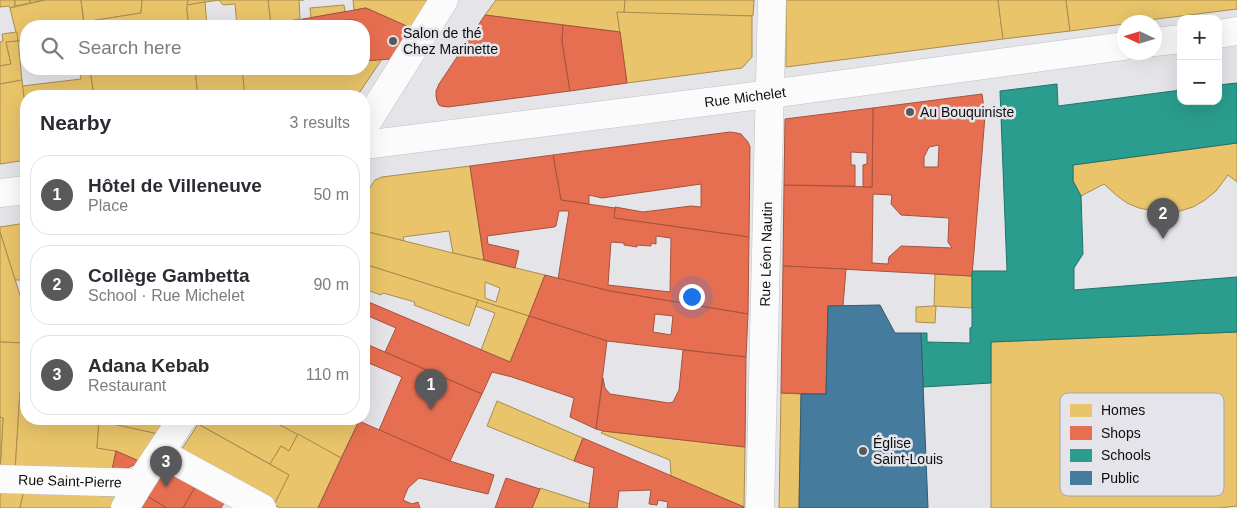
<!DOCTYPE html>
<meta charset="utf-8">
<style>
:root{--surface:#fff;--page:#f7f7f7;--text:#2b2b33;--muted:#7c7c81;--line:#e1e1e2;--accent:#59595b}
body{margin:0;font-family:Arial,sans-serif;background:var(--page);color:var(--text)}
.controls{position:absolute;right:15px;top:15px;display:grid;overflow:hidden;border-radius:10px;box-shadow:0 5px 20px #0002}
.controls button{width:45px;height:45px;display:grid;place-items:center;padding:0;border:0;border-bottom:1px solid var(--line);background:var(--surface);color:var(--text);font:25px sans-serif}
.compass{position:absolute;left:1117px;top:15px;width:45px;height:45px;border-radius:50%;background:var(--surface);box-shadow:0 5px 20px #0002;rotate:274deg}
.you{position:absolute;left:691px;top:296px;width:18px;height:18px;margin:-12px;border:4px solid #fff;border-radius:50%;background:#1a73e8;box-shadow:0 0 0 8px #1a73e833}
.badge{display:grid;place-items:center;width:32px;height:32px;border-radius:50%;background:var(--accent);color:#fff;font-size:16px;font-weight:700}
.pin{position:absolute;translate:-50% -41px;filter:drop-shadow(0 1px 2px #0008)}
.pin::after{content:'';position:absolute;top:26px;width:18px;height:15px;background:inherit;clip-path:polygon(0 0,100% 0,50% 100%)}
.list{margin:0;padding:0;list-style:none}
h2{display:flex;justify-content:space-between;align-items:center;height:65px;margin:0;padding:0 20px;font-size:21px}
h2 small{font-size:16px;font-weight:400;color:var(--muted)}
.list li{display:grid;grid-template-columns:32px 1fr auto;gap:15px;align-items:center;box-sizing:border-box;height:80px;margin:0 10px 10px;padding:0 10px;border:1px solid var(--line);border-radius:20px}
.list b{display:block;font-size:19px;white-space:nowrap}
.list p{margin:0;font-size:16px;white-space:nowrap;color:var(--muted)}
.list em{font-size:16px;font-style:normal;color:var(--muted)}
.icon{flex:none;width:28px;height:28px;fill:none;stroke:currentColor;stroke-width:2;stroke-linecap:round;stroke-linejoin:round}
.map{position:relative;flex:none;width:1237px;height:508px;overflow:hidden}
.search{position:absolute;background:var(--surface);box-shadow:0 5px 20px #0002;left:20px;top:20px;width:350px;height:55px;display:flex;align-items:center;gap:12px;box-sizing:border-box;padding:0 18px;border-radius:20px;color:var(--muted);font-size:19px}
.panel{position:absolute;background:var(--surface);box-shadow:0 5px 20px #0002;left:20px;top:90px;width:350px;height:335px;border-radius:20px}
.map>svg:first-child{display:block}
.homes{fill:#e9c46a;stroke:#a78d4f;fill-rule:evenodd}
.shops{fill:#e76f51;stroke:#a6523d;fill-rule:evenodd}
.schools{fill:#2a9d8f;stroke:#227269}
.public{fill:#457b9d;stroke:#345a72}
.lines{fill:none;stroke-linecap:round;stroke-linejoin:round}
.street-casing{stroke:#c1c1c3;stroke-width:29}
.street{stroke:#fbfbfc;stroke-width:28}
.poi-dot{fill:#59595b;stroke:#e4e4ea;stroke-width:2}
.labels{text-anchor:middle;stroke-width:5;stroke-linejoin:round;paint-order:stroke}
.poi-label{font-size:14px;fill:#0e0e0f;stroke:#e4e4ea;text-anchor:start}
.street-label{font-size:14px;fill:#0e0e0f;stroke:#e4e4ea}
.key{fill:#e4e4ea;stroke:#a4a4a8;stroke-width:1}
.key-label{font-size:14px;fill:#0e0e0f}
</style>
<div class="map">
<svg width="1237" height="508" viewBox="0 0 1237 508">
<rect width="100%" height="100%" fill="#e5e5e9"/>
<g class="homes">
<polygon points="0,0 15,0 15,6 10,8 9,6 0,7"/>
<polygon points="15,0 30,0 30,3 15,6"/>
<polygon points="30,0 45,0 30,3"/>
<polygon points="45,0 81,0 84,26 26,26 26,40 18,41 10,8"/>
<polygon points="81,0 142,0 141,13 84,22"/>
<polygon points="142,0 188,0 187,11 189,26 174,26 173,23 151,26 84,26 84,22 141,13"/>
<polygon points="188,0 219,0 187,5"/>
<polygon points="219,0 268,0 271,24 260,26 237,26 235,4 223,5"/>
<polygon points="268,0 304,0 299,0 300,19 271,24"/>
<polygon points="353,0 428,0 411,28 366,8 354,10"/>
<polygon points="496,0 625,0 624,13 617,12 620,32 485,15"/>
<polygon points="625,0 754,0 753,16 624,13"/>
<polygon points="786,0 998,0 1003,39 786,67"/>
<polygon points="998,0 1066,0 1070,31 1003,39"/>
<polygon points="1066,0 1237,0 1237,9 1133,22 1124,22 1124,24 1070,31"/>
<polygon points="205,2 207,26 189,26 187,11 187,5"/>
<polygon points="344,5 345,12 311,18 310,8"/>
<polygon points="617,12 752,16 752,57 742,68 627,83"/>
<polygon points="303,19 303,26 267,26 267,25 271,24"/>
<polygon points="345,20 356,20 355,26 325,26 338,24"/>
<polygon points="17,32 18,41 6,42 11,64 0,66 0,42 3,41 2,34"/>
<polygon points="18,41 22,80 0,84 0,66 11,64 6,42"/>
<polygon points="382,59 357,96 245,96 242,74 284,69 364,69 364,61"/>
<polygon points="80,69 90,69 94,96 26,96 26,114 22,86 81,79"/>
<polygon points="90,69 103,69 104,72 135,69 195,69 198,96 94,96"/>
<polygon points="195,69 242,69 245,96 198,96"/>
<polygon points="22,80 26,114 26,160 0,164 0,84"/>
<polygon points="1237,143 1237,182 1228,175 1216,191 1205,200 1193,207 1180,211 1173,212 1159,212 1139,208 1127,203 1116,195 1104,184 1081,196 1073,181 1073,165"/>
<polygon points="470,166 484,260 453,253 449,231 403,237 404,241 364,231 364,196 375,180 382,177"/>
<polygon points="26,223 26,280 15,280 0,232 0,227"/>
<path d="M364,231l89,22 92,22 -16,41 -165,-52zM485,282l15,6 -4,14 -11,-4z"/>
<polygon points="0,232 25,311 26,311 25,343 0,342"/>
<polygon points="364,264 478,300 469,326 414,305 415,302 383,293 381,295 364,289"/>
<polygon points="935,274 972,276 972,308 934,306"/>
<polygon points="24,280 26,280 26,311 25,311"/>
<polygon points="478,300 529,316 510,362 481,350 495,313 476,306"/>
<polygon points="934,306 936,306 935,323 916,322 916,307"/>
<polygon points="26,311 26,393 20,392 15,471 0,471 3,418 0,417 0,342 25,343"/>
<polygon points="1237,332 1237,506 1219,508 991,508 991,342"/>
<polygon points="20,392 26,393 26,419 99,419 97,448 116,451 111,475 15,471"/>
<polygon points="781,393 801,394 799,508 779,508"/>
<polygon points="497,401 583,438 574,461 487,426"/>
<polygon points="0,417 3,418 0,471"/>
<polygon points="99,419 168,419 158,434 99,421"/>
<polygon points="201,419 269,419 298,434 289,451 281,446 270,464 198,424"/>
<polygon points="269,419 356,419 359,421 341,458"/>
<polygon points="99,421 158,434 141,462 116,451 97,448"/>
<polygon points="198,424 289,475 274,505 178,455"/>
<polygon points="603,431 745,447 744,507 671,476 670,460 601,433"/>
<polygon points="298,434 341,458 318,508 281,508 274,505 289,475 270,464 281,446 289,451"/>
<polygon points="540,488 590,504 589,508 532,508"/>
<polygon points="0,489 24,490 20,508 0,508"/>
<polygon points="24,490 118,497 112,508 20,508"/>
</g>
<g class="shops">
<polygon points="366,8 411,28 391,59 364,61 364,26 355,26 356,20 345,20 338,24 325,26 303,26 303,19"/>
<polygon points="485,15 563,25 562,41 570,91 448,107 441,106 439,105 437,101 436,96 436,91 439,84"/>
<polygon points="563,25 620,32 627,83 570,91 562,41"/>
<polygon points="242,69 284,69 242,74"/>
<path d="M982,94l3,22 -13,160 -189,-10 1,-81 88,2 1,-79zM939,145l-1,22h-14v-10l5,-10zM873,194l19,1 -1,9 10,11 48,3 -1,24 4,6 -51,-2 -12,11 -1,7 -16,-1z"/>
<polygon points="873,108 872,187 863,187 863,165 867,164 867,153 851,152 851,165 855,165 855,186 784,185 785,119"/>
<polygon points="730,132 737,133 741,134 748,142 750,147 749,237 614,218 615,207 643,212 691,206 701,207 701,184 602,198 589,195 589,204 561,200 553,155"/>
<path d="M553,155l8,45 54,8 -1,10 135,19 -1,77 -138,-23 -52,-12 11,-68h-10l-3,15 -2,1 -67,9 1,8 31,7 -4,17 -31,-8 -14,-94zM656,236l15,2 -1,54 -62,-7 3,-43 13,1v2l13,2v-2l14,1v-3l5,1z"/>
<polygon points="783,266 846,269 843,306 828,306 826,394 781,393"/>
<path d="M545,275l65,16 138,23 -2,43 -139,-16 -78,-25zM655,314l18,2 -2,19 -18,-3z"/>
<polygon points="364,300 510,362 529,316 607,341 596,429 570,417 574,398 512,377 492,372 482,394 385,352 396,328 366,315 364,319"/>
<polygon points="364,343 482,394 450,461 379,430 402,377 364,361"/>
<polygon points="683,350 746,357 745,447 603,431 596,429 603,378 605,388 610,394 669,403 673,402 679,390"/>
<polygon points="359,421 450,461 494,475 488,494 419,478 408,488 403,500 412,504 418,502 420,508 318,508"/>
<polygon points="583,438 744,507 744,508 667,508 668,502 658,500 657,505 649,504 651,490 619,491 617,508 589,508 594,468 574,461"/>
<polygon points="116,451 141,462 111,475"/>
<polygon points="167,466 198,482 183,508 167,508 145,495"/>
<polygon points="506,478 540,489 532,508 495,508"/>
<polygon points="198,482 227,498 221,508 183,508"/>
<polygon points="145,495 167,508 136,508"/>
</g>
<polygon class="schools" points="1237,83 1237,143 1073,165 1073,181 1081,196 1083,254 1074,268 1074,290 1237,277 1237,332 991,342 991,383 923,387 921,333 927,333 927,342 970,343 970,328 972,327 972,271 1007,271 1000,91 1057,84 1058,106 1181,90 1181,101 1218,101 1218,85"/>
<polygon class="public" points="880,305 895,333 921,333 928,508 799,508 801,394 826,394 828,306"/>
<g class="lines">
<g class="street-casing">
<g id="street">
<polyline points="1218,34 1237,31"/>
<polyline points="1154,42 1181,39"/>
<polyline points="364,127 444,0"/>
<path id="s1" d="M364,145l406,-51 354,-48"/>
<polyline points="0,193 26,190"/>
<polyline points="161,453 262,508"/>
<path id="s2" d="M0,479l139,4"/>
<path d="M125,508c17,-31 38,-59 57,-89"/>
<path id="s3" d="M760,508l12,-508"/>
</g>
</g>
<use href="#street" class="street"/>
</g>
<g class="poi-dot">
<circle cx="393" cy="41" r="5"/>
<circle cx="910" cy="112" r="5"/>
<circle cx="863" cy="451" r="5"/>
</g>
<g class="labels">
<g class="poi-label">
<text x="403" y="38">Salon de thé<tspan x="403" dy="16">Chez Marinette</tspan></text>
<text x="920" y="117">Au Bouquiniste</text>
<text x="873" y="448">Église<tspan x="873" dy="16">Saint-Louis</tspan></text>
</g>
<g class="street-label">
<text dy="5" stroke="none"><textPath href="#s1" startOffset="384">Rue Michelet</textPath></text>
<text dy="5" stroke="none"><textPath href="#s3" startOffset="254">Rue Léon Nautin</textPath></text>
<text dy="5" stroke="none"><textPath href="#s2" startOffset="70">Rue Saint-Pierre</textPath></text>
</g>
</g>
<rect x="1060" y="393" width="164" height="103" rx="8" class="key"/>
<rect x="1070" y="404" width="22" height="13" fill="#e9c46a"/>
<rect x="1070" y="426" width="22" height="14" fill="#e76f51"/>
<rect x="1070" y="449" width="22" height="13" fill="#2a9d8f"/>
<rect x="1070" y="471" width="22" height="14" fill="#457b9d"/>
<g class="key-label">
<text x="1101" y="415">Homes</text>
<text x="1101" y="438">Shops</text>
<text x="1101" y="460">Schools</text>
<text x="1101" y="483">Public</text>
</g>
</svg>
<div class="controls">
<button>+</button>
<button>−</button>
</div>
<svg class="compass" viewBox="-18 -18 36 36"><path d="M0-13l5 13h-10z" fill="#e53935"/><path d="M0 13l5-13h-10z" fill="#7c7c81"/></svg>
<div class="you"></div>
<div class="pin badge" style="left:431px;top:410px">1</div>
<div class="pin badge" style="left:1163px;top:239px">2</div>
<div class="pin badge" style="left:166px;top:487px">3</div>
<div class="search"><svg class="icon" aria-label="search" viewBox="0 0 24 24"><circle cx="10" cy="10" r="6"/><path d="M15 15l6 6"/></svg>Search here</div>
<section class="panel">
<h2>Nearby<small>3 results</small></h2>
<ul class="list">
<li><span class="badge">1</span><div><b>Hôtel de Villeneuve</b><p>Place</p></div><em>50 m</em></li>
<li><span class="badge">2</span><div><b>Collège Gambetta</b><p>School · Rue Michelet</p></div><em>90 m</em></li>
<li><span class="badge">3</span><div><b>Adana Kebab</b><p>Restaurant</p></div><em>110 m</em></li>
</ul>
</section>
</div>
